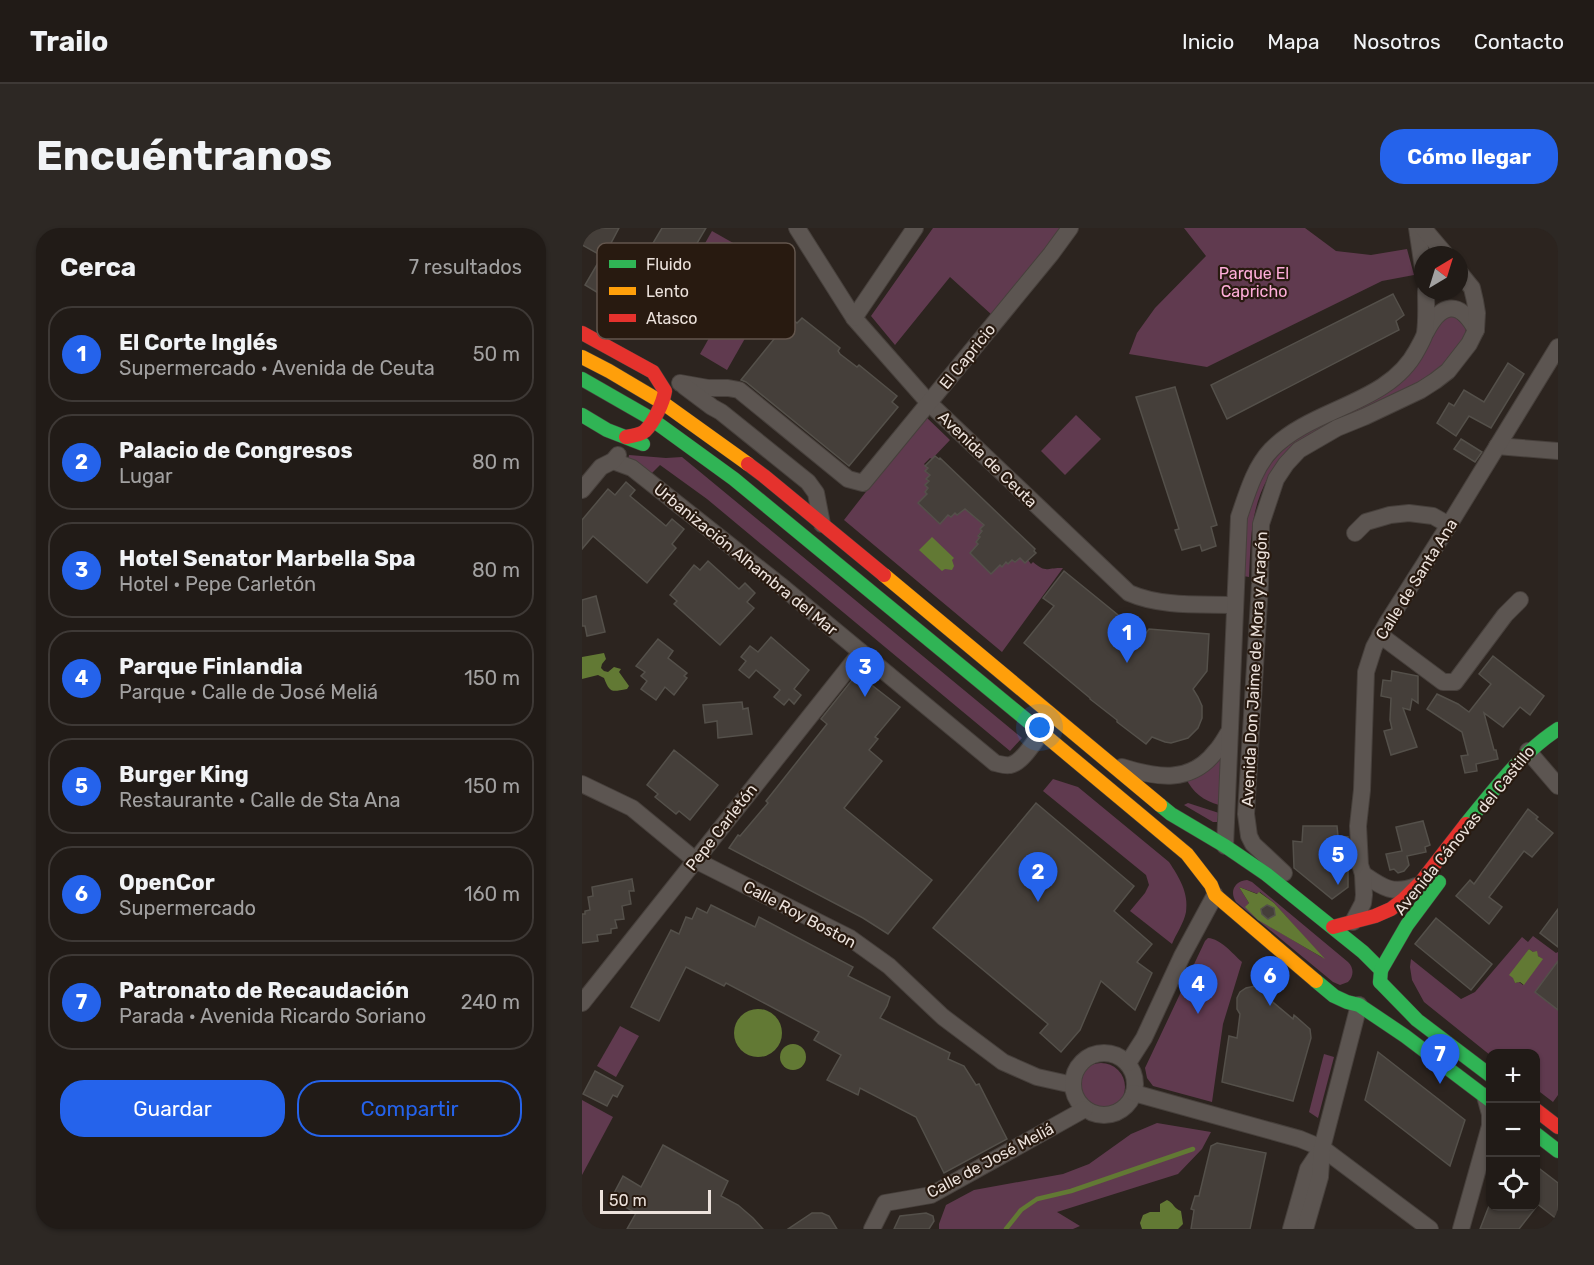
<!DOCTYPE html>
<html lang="es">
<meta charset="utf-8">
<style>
:root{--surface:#211b17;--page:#2d2824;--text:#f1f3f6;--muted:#a2a1a1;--line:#3e3936;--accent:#2563eb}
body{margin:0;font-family:Rubik,sans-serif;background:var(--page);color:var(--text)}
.controls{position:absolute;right:18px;bottom:18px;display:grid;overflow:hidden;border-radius:12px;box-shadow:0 2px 4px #0004}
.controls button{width:54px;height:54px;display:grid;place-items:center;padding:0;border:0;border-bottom:2px solid var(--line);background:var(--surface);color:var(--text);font:30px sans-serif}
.compass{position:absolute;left:832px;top:18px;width:54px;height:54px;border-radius:50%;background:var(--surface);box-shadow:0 2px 4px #0004;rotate:38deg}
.scale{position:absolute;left:18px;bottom:15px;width:111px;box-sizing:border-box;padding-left:6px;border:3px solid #ece2dc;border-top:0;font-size:16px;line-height:21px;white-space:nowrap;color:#ece2dc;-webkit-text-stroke:4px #281a10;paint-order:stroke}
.you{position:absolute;left:458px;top:500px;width:21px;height:21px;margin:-15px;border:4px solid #fff;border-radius:50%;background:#1a73e8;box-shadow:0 0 0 9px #1a73e833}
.badge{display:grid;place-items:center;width:39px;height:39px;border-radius:50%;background:var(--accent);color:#fff;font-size:20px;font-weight:700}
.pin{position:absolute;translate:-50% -50px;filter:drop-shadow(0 2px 3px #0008)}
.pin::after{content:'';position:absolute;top:32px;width:21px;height:18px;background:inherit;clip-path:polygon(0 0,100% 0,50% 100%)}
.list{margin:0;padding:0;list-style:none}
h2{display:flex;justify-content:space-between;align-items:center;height:78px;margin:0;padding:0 24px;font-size:26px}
h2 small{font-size:20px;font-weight:400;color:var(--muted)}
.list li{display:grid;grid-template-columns:39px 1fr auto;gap:18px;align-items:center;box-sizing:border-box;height:96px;margin:0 12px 12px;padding:0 12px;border:2px solid var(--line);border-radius:24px}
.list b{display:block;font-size:22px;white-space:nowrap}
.list p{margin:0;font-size:20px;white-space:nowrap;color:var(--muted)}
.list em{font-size:20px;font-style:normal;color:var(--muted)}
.actions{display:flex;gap:12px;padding:18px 24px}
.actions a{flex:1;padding:14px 0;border:2px solid var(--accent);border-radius:24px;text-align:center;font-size:21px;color:var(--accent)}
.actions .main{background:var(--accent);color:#fff}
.icon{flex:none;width:33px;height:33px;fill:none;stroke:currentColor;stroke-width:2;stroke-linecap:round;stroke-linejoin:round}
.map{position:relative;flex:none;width:976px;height:1001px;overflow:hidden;border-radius:24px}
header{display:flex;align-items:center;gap:36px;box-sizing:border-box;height:84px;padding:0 30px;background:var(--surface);border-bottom:2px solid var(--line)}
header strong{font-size:28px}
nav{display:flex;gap:33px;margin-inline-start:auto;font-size:21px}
.intro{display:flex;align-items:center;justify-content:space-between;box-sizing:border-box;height:144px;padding:0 36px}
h1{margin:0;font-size:42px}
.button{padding:15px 27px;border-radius:24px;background:var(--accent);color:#fff;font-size:21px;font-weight:700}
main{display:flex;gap:36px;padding:0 36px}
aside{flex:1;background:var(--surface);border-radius:24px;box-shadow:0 2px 4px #0004}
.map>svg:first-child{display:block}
.green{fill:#603a4f;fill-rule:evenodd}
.water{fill:#627934}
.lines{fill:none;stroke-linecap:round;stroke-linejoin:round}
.stream{stroke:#627934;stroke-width:4.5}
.building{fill:#453f3a;stroke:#54504a;stroke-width:1.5}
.street-casing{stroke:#47403c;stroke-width:18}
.fast-casing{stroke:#47403c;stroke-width:15}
.slow-casing{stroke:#47403c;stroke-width:15}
.jam-casing{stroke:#47403c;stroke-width:15}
.street{stroke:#5c5551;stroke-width:16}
.fast{stroke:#30b455;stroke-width:14}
.slow{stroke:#ff9f0a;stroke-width:14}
.jam{stroke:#e5322d;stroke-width:14}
.labels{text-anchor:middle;stroke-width:4.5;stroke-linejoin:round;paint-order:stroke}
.park-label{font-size:16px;fill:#ffaeda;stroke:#281a10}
.street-label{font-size:16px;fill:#ece2dc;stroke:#281a10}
.key{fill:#281a10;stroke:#63564d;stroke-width:1.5}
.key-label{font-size:16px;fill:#ece2dc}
</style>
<header>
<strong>Trailo</strong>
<nav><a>Inicio</a><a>Mapa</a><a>Nosotros</a><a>Contacto</a></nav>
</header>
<div class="intro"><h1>Encuéntranos</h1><a class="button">Cómo llegar</a></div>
<main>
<aside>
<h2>Cerca<small>7 resultados</small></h2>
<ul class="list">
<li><span class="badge">1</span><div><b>El Corte Inglés</b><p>Supermercado · Avenida de Ceuta</p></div><em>50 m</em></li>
<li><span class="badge">2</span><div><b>Palacio de Congresos</b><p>Lugar</p></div><em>80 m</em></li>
<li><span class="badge">3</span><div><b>Hotel Senator Marbella Spa</b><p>Hotel · Pepe Carletón</p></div><em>80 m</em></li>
<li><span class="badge">4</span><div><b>Parque Finlandia</b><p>Parque · Calle de José Meliá</p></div><em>150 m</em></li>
<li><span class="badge">5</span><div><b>Burger King</b><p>Restaurante · Calle de Sta Ana</p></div><em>150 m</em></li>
<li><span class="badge">6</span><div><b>OpenCor</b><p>Supermercado</p></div><em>160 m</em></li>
<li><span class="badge">7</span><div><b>Patronato de Recaudación</b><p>Parada · Avenida Ricardo Soriano</p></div><em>240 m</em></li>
</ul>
<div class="actions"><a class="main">Guardar</a><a>Compartir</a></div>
</aside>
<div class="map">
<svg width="976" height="1001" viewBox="0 0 976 1001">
<rect width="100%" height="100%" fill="#2c241f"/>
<g class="green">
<polygon points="351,0 479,0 410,87 368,49 313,117 289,88"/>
<polygon points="602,0 723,0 754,23 789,27 825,21 832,47 800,53 625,139 547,126 555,105 573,80 624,28"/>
<polygon points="130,3 167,24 124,101 86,80"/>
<polygon points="147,75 174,91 145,142 118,126"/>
<path d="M870,86l14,14 -1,11 -27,31 -169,106c-19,33 -18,64 -20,101l-6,-1c1,-18 0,-38 3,-56 4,-29 21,-55 42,-75l127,-78 7,-9 14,-35z"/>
<polygon points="494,187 519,211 483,247 459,223"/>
<path d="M343,188l25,24 -18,19 -2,-1 -6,6 4,4 -3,3 5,4 -3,4 2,2 -4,4 3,3 -3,4 2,2 -8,10 21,20 8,-9 3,2 4,-4 2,2 8,-6 19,16 -4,4 2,2 -4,4 24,31 4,-4 2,2 4,-4 3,2 5,-4 8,2 3,4 2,-2c14,12 14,5 30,6l-61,84 -158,-132z"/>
<polygon points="47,227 84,230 100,229 440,510 428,523 125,271 78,237 70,245 55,234 46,232"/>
<path d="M639,527l-2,50c-15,-4 -27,-13 -33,-27z"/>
<path d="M471,551l25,8 91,75c10,15 20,31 17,50 -2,11 -10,22 -14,32l-42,-33 15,-18 4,-8 -3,-10 -103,-84z"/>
<polygon points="606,575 637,585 635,594 631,594 602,577"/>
<path d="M665,652l5,2 96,80c6,6 6,14 0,20l-8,3 -7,-3 -97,-80c-7,-11 -1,-21 11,-22zM657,659l19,7 2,-2 14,11 49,55 -64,-38v-2l-13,-11 3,-4z"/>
<path d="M951,708l23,17 2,-1v9l-23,31 23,18v85l-5,7 -17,-13v-35l-46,1 -66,-53 -12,-22 -2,-13 1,-8 50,40 14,-7 47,-55 6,5zM947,721l13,10 -19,26 -4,-3 -4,1 -1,-5z"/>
<path d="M626,710c13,1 24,15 34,24l-19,62 -11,78 -59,-16 -6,-8 -2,-10 60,-127z"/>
<polygon points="38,798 57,808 34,849 15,838"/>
<polygon points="742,826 752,829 736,890 727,884"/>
<circle cx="519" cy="859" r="24"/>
<polygon points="0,872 31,889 0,947"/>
<polygon points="575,895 629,904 620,921 596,946 475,984 498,998 491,1001 357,1001 357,996 364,977 392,962 481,946 507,936 549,906"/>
</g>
<g class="water">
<polygon points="350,309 372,330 370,332 372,338 370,342 363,341 360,343 337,322"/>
<path d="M22,425l2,6 -4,5 -1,4 3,3 4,1 6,-5 7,2 -2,3 10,14 -2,3c-16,3 -17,4 -23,-11l-6,-3 -16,4v-22z"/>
<polygon points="657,659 675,666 677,664 692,675 743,731 676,692 663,679 667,675"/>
<polygon points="947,721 951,724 955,723 956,728 961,731 942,757 938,754 933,755 931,750 927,747"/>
<circle cx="176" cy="805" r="24"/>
<circle cx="211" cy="829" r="13"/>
<path d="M585,972c7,3 7,9 14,11l2,13 -5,5h-36l-2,-6 3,-8 7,-3h10v-8z"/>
</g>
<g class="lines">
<polyline class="stream" points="424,1001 439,982 455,971 489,963 611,921"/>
</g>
<g class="building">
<polygon points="0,0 37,0 27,19 58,37 80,0 124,0 85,66 53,47 36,77 3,57 20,28 0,17"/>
<polygon points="811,66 822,87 814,93 817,102 645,191 629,157"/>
<polygon points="209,90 215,95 220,90 258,120 256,123 258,126 275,139 277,137 315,168 310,174 316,179 267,238 164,154 159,152"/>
<polygon points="926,135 942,146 909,200 887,188 874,208 855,195 867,175 872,178 882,162 902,174"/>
<polygon points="593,159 635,297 629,299 634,318 620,323 618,317 600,322 593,302 597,301 554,169"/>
<polygon points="879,211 900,224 893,234 872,221"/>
<polygon points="353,228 357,231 358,230 453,321 452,323 454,325 443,335 438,330 433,334 430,332 426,336 424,334 420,339 418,337 409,346 388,325 396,316 394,314 398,309 396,308 400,303 398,301 402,297 383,281 375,287 373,285 369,289 366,287 358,296 336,275 345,266 343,264 346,260 343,257 347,253 344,251 348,247 343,243 346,240 343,238"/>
<polygon points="44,254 53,262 48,268 84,298 90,291 102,301 90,316 94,320 65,355 11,308 0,321 0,292 26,261 33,267"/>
<polygon points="126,333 157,361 163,355 173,365 165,374 172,380 138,417 92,376 95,373 88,367 112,337 118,342"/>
<polygon points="482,343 562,408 567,401 627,406 625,443 611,461 616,469 620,478 620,490 616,500 606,510 589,515 583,514 570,509 564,516 535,494 535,492 508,471 508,470 442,415 472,378 461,370"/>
<polygon points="14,368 23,404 5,408 3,398 0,398 0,372"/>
<polygon points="189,409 227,442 212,461 219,467 212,476 207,471 202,477 192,469 198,462 174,442 167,450 157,442 164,433 159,429 168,418 176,424"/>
<polygon points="76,411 91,423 86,430 105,445 102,448 105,450 92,467 83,459 74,472 59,461 65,453 59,448 63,444 54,438"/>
<polygon points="911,428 962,468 948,487 938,479 921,499 902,485 912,522 914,522 916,531 894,536 895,543 883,545 879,528 886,527 880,504 845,481 855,466 876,476 887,484 909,456 897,446"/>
<polygon points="810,443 836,448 836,475 830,471 828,482 821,480 835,519 809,527 802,503 810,501 808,492 809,470 799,468 801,452 809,453"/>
<polygon points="274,447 282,454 283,452 318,479 293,509 296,511 287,522 300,533 262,580 350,652 306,706 281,690 147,620 156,607 158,608 186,575 184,573 245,496 239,491"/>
<polygon points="160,474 161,481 166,480 170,506 136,510 135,493 123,495 121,477"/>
<polygon points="92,522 136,557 108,592 97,583 94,586 73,569 76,566 65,557"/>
<polygon points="454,575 552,658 532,683 570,716 555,734 570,745 553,782 519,753 498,802 479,824 458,805 466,796 351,700"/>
<polygon points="946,581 956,589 954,591 971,605 950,629 942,623 907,669 920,679 907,696 874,668 888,652 892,656"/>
<polygon points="841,593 848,617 843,619 844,624 825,628 827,637 822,643 816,645 812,641 808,642 804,626 820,623 814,599"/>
<polygon points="721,598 755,598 756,608 766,609 766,659 750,671 712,640 711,613 720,614"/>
<polygon points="50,651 52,663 47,663 49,676 40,678 42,691 33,692 35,700 29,701 29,705 15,707 16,713 0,715 0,686 3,686 3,683 8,682 6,669 11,668 10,659"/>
<polygon points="129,677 173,699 177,689 271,739 266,748 308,769 305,778 298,790 368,825 366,831 382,838 394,857 397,856 425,911 362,945 334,889 278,860 276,867 245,852 259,827 232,812 237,804 144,755 142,758 104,739 77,793 49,779 89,702 97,706 104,689 110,691 115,680 125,685"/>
<polygon points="685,677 692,680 693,687 686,691 680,686 679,681"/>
<polygon points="976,681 976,719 958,705"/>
<polygon points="854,690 910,736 889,762 833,716"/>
<polygon points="976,733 976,782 953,764"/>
<polygon points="673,758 680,761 688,768 687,771 711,791 712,787 728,801 729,810 711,873 640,854 647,808 655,810 658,786 655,781 655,770 658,764 664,760"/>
<polygon points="796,824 883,892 868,938 783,872"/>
<polygon points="13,843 41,858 35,869 31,867 25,878 1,866"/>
<polygon points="635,915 684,925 668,1001 609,1001 612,982 609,981 613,968 617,968 629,918"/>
<polygon points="81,917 146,953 139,968 156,977 171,990 181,1001 45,1001 54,985 29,971 41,948 59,959"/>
<polygon points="954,938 976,955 976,992 954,975"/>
<polygon points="907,978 955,978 937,1001 898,1001"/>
<polygon points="230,985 240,985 247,988 255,1001 206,1001"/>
<polygon points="344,985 351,988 352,993 347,1001 312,1001 318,988"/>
</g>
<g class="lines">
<g class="street-casing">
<g id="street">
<path d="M215,0l57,90 75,85 200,190c32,14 70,11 105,12"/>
<polyline points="835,0 841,40"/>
<polyline points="841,0 864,27"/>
<polyline points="272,90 333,0"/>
<path d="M844,104c15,-29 33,-33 50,-2"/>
<polyline points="98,155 126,160 146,160 157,162 266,251 281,255 469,26 488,0"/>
<polyline points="102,158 130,179 139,184 226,254 234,265 240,296"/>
<polyline points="915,218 976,223"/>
<path d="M31,233l19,7 148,117 215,178c5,1 10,3 15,2 12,-2 24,-23 31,-32"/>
<polyline points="0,262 19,239 31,233 36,227"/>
<polyline points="773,305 784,294 808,287 827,285 851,288 867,297"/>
<polyline points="798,407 861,454 873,454 923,387 938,372"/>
<polyline points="946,523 976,558"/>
<path d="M540,539c35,11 69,17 94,-16 5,-5 9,-13 13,-19"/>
<polyline points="0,556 50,580 113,632 268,710 307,738 361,789 421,834 455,849 491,857"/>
<path d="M643,618l14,-329c8,-23 15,-49 32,-67 41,-43 117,-45 146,-100 3,-6 7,-12 8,-17 2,-14 1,-28 1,-42"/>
<polyline points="702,645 671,616 667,608 664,586 678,356 679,296 694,251 704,236 717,222 755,200 782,189 839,162 853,153 866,143 887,116 894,102 895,85 893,73 890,60 877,44"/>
<path d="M781,646c19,13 29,21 53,12"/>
<polyline points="771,694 781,675 782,667 781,646 778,637 776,598 780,562 784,444 792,419 805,395 867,297 976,119"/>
<polyline points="0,775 279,424"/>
<circle cx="522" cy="856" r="31"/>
<polyline points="546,835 562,810 600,728 633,667"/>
<polyline points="552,865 718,911 740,920 848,1001"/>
<polyline points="290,1001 303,975 349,967 503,881"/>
<polyline points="709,1001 726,941 738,923"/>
<polyline points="723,1001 738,949 740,920 777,777"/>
<polyline points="879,1001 908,898 908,886 903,868"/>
</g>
</g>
<g class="fast-casing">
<g id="fast">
<polyline points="0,151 68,190 152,251 453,499"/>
<polyline points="0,187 25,202 61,216"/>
<polyline points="578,577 589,586 643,618 684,646 781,724 799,742 798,754"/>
<path d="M884,596c28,-34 55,-71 92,-95"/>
<polyline points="799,742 825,697 857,654"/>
<polyline points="734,753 752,768 765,774 777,777 823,808 909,873"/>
<polyline points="798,754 835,792 909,848"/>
<polyline points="954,906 976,923"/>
</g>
</g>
<g class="slow-casing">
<g id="slow">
<polyline points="0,129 27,143 81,175 166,236"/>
<polyline points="302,347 578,577"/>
<polyline points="453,499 605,626 629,657 633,667 734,753"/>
</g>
</g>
<g class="jam-casing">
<g id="jam">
<path d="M0,105l71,39 12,19c-2,12 -11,31 -20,40 -5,4 -13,5 -19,6"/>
<polyline points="166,236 182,248 302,347"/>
<polyline points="751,699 793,688 809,681 822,671 839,654 884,596"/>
<polyline points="954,882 976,899"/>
</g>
</g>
<use href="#street" class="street"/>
<use href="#fast" class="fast"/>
<use href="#slow" class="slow"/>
<use href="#jam" class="jam"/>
</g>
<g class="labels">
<g class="park-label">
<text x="672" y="51">Parque El<tspan x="672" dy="18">Capricho</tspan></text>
</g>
<g class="street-label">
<text transform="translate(385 128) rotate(-51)" y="6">El Capricio</text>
<text transform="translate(406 231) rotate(44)" y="6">Avenida de Ceuta</text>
<text transform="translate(164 331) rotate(39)" y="6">Urbanización Alhambra del Mar</text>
<text transform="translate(834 351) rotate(-58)" y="6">Calle de Santa Ana</text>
<text transform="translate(672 441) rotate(-87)" y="6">Avenida Don Jaime de Mora y Aragón</text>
<text transform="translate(139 599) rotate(-52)" y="6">Pepe Carletón</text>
<text transform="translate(882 602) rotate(-51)" y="6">Avenida Cánovas del Castillo</text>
<text transform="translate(218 686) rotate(28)" y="6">Calle Roy Boston</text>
<text transform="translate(408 932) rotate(-28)" y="6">Calle de José Meliá</text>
</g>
</g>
<rect x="15" y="15" width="198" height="96" rx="9" class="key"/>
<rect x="27" y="32" width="27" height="8" fill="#30b455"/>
<rect x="27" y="59" width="27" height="8" fill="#ff9f0a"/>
<rect x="27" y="86" width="27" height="8" fill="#e5322d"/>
<g class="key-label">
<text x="64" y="42">Fluido</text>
<text x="64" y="69">Lento</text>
<text x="64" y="96">Atasco</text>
</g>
</svg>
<div class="controls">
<button>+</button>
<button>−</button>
<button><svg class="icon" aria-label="locate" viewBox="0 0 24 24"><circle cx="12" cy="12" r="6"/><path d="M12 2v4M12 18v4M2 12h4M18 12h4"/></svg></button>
</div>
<svg class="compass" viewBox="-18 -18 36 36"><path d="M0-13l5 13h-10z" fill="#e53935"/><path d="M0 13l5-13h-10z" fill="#a2a1a1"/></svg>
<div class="scale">50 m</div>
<div class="you"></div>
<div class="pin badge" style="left:545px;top:435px">1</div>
<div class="pin badge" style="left:456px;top:674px">2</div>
<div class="pin badge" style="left:283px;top:469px">3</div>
<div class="pin badge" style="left:616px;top:786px">4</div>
<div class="pin badge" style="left:756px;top:657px">5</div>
<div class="pin badge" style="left:688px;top:778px">6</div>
<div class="pin badge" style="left:858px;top:856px">7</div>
</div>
</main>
